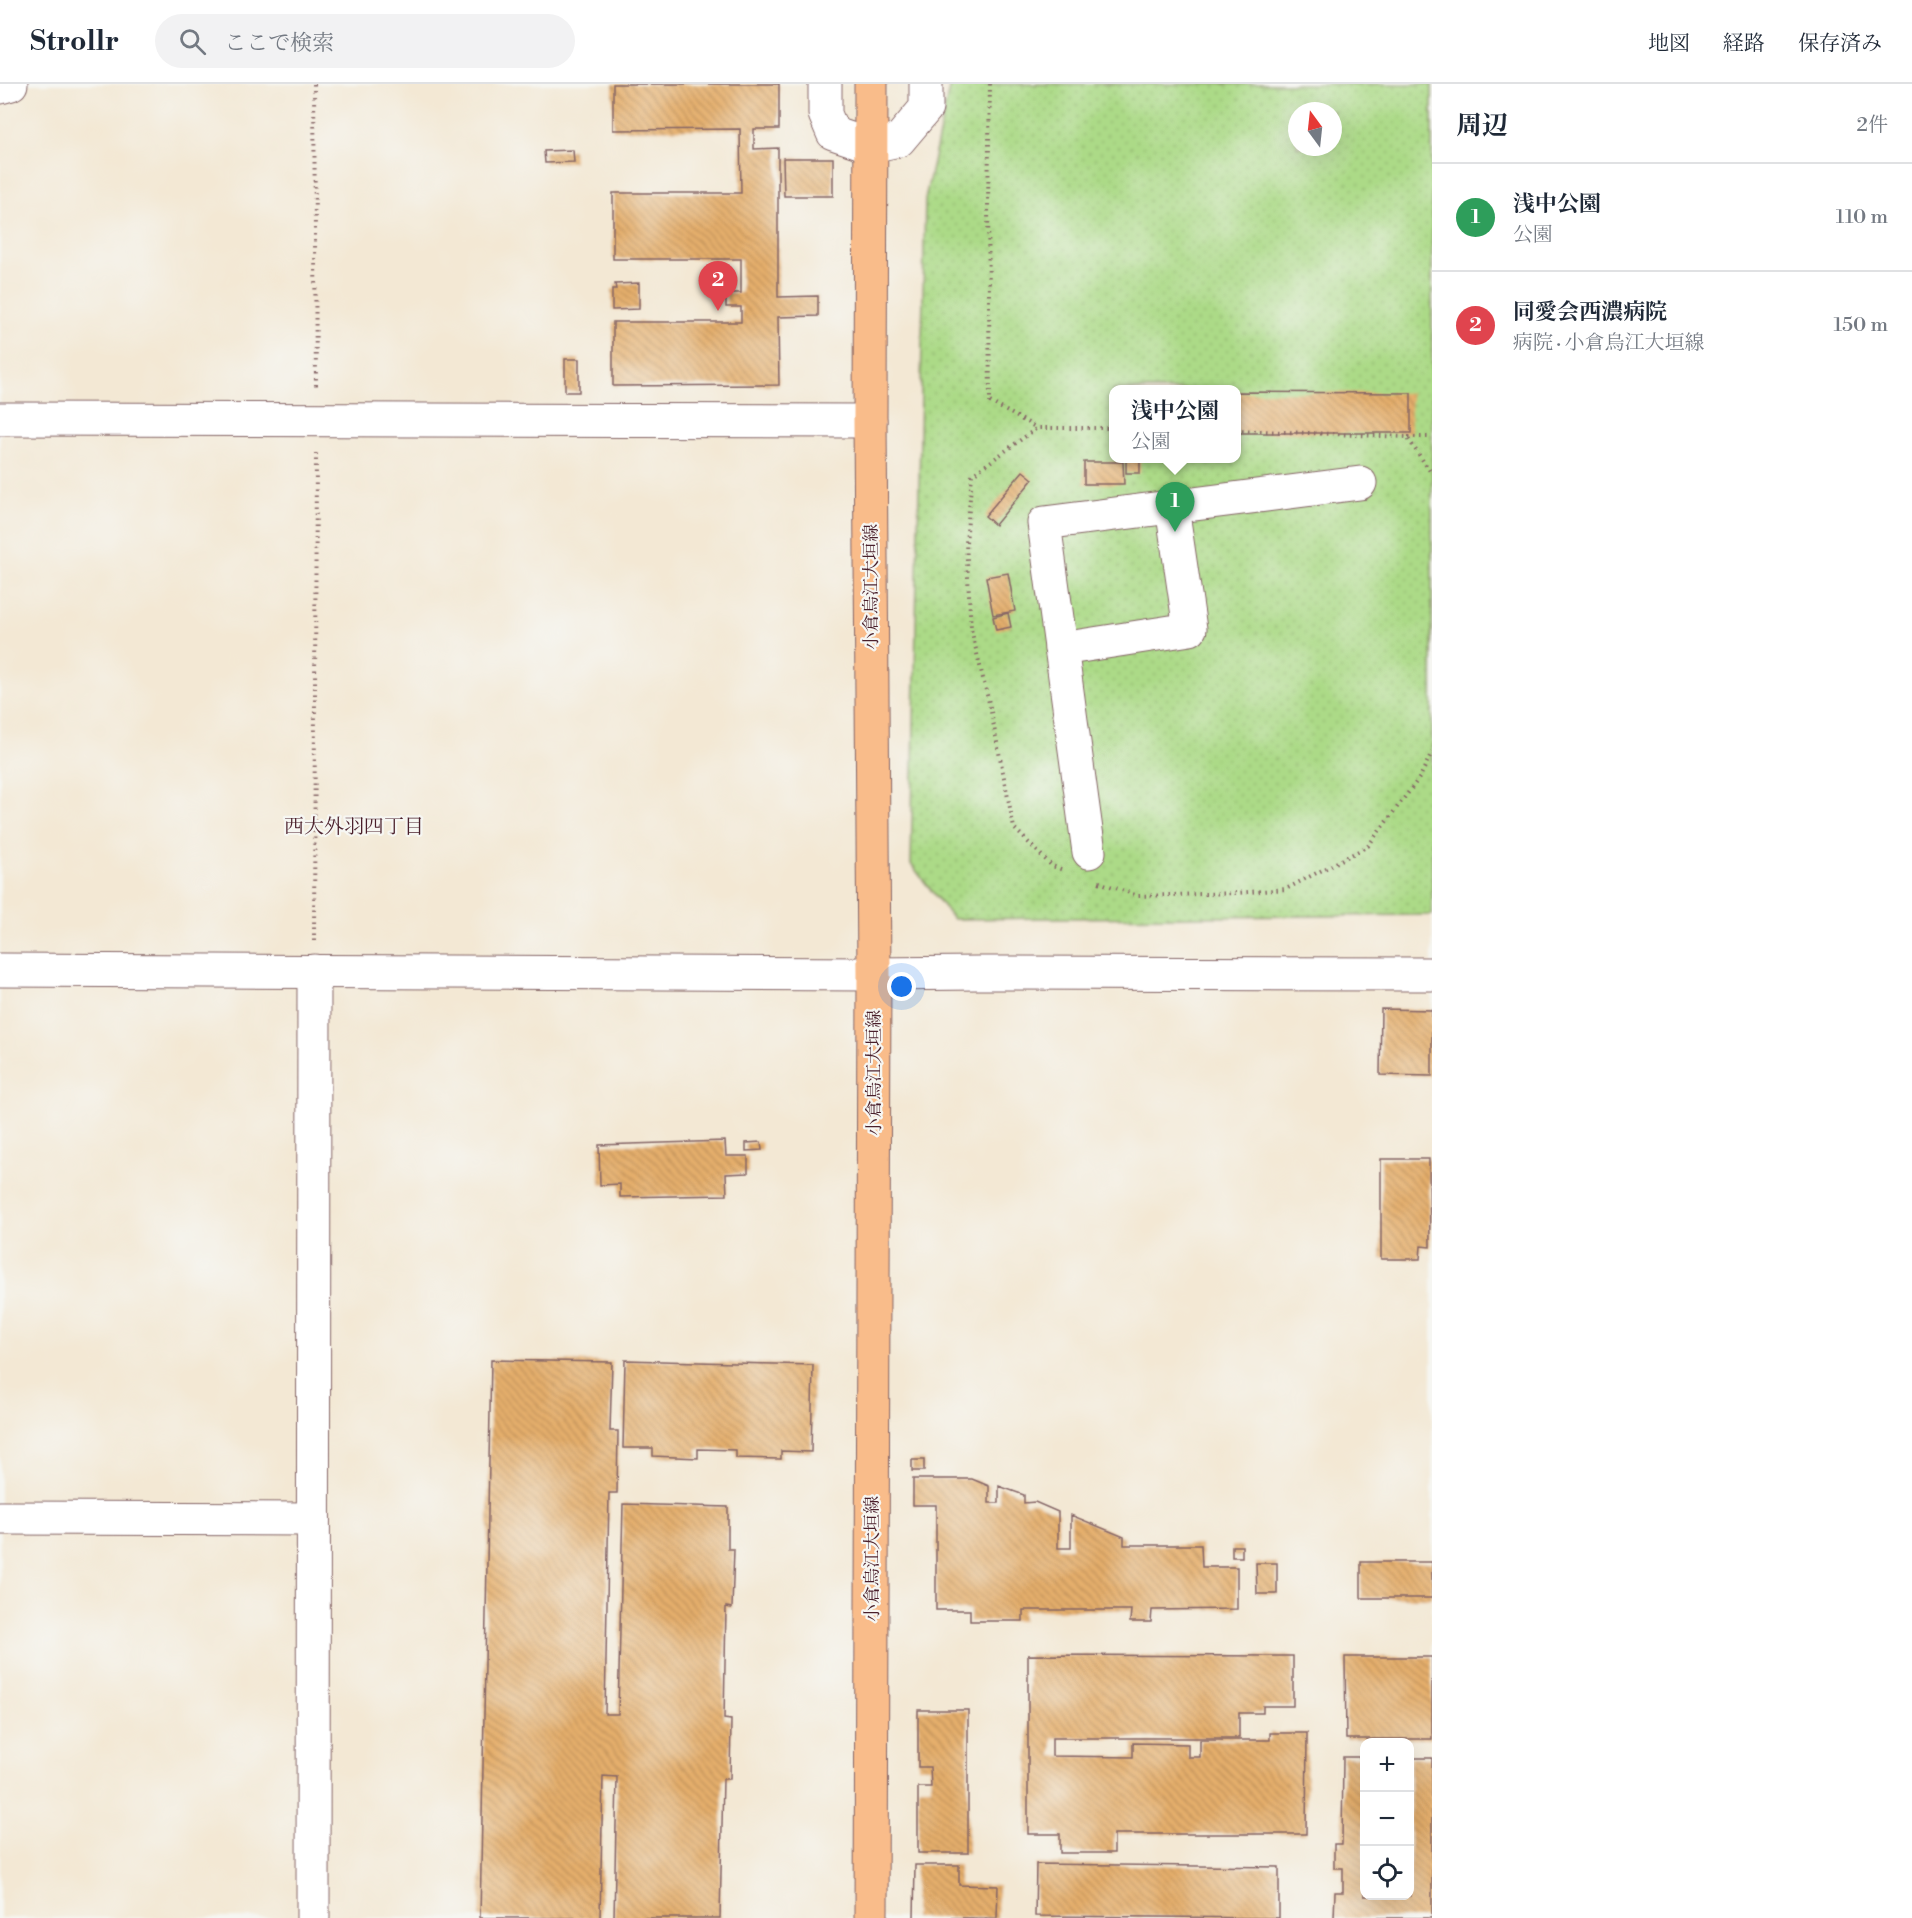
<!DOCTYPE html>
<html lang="ja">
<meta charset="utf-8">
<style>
:root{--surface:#fff;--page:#f2f2f3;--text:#1f2937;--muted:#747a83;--line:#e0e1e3;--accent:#2563eb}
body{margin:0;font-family:"Libre Bodoni","Noto Serif JP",serif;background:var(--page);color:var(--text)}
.controls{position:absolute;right:18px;bottom:18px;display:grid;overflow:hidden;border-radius:12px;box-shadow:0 6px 24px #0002}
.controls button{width:54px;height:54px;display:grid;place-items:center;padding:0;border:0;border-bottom:2px solid var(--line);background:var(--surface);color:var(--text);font:30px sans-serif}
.compass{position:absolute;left:1288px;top:18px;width:54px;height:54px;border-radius:50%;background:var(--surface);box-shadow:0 6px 24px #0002;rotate:345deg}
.you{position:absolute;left:902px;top:903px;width:21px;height:21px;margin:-15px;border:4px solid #fff;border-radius:50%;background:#1a73e8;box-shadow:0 0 0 9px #1a73e833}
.badge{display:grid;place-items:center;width:39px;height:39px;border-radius:50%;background:var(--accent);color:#fff;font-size:20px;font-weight:700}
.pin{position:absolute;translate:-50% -50px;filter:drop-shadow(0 2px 3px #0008)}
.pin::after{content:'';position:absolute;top:32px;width:21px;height:18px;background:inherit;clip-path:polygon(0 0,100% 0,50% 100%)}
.popup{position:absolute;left:1109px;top:301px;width:132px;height:78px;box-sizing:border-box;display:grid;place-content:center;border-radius:12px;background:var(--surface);filter:drop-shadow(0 2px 4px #0005);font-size:20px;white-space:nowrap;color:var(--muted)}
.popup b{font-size:22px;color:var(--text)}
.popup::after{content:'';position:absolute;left:50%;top:100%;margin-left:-12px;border:12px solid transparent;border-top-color:var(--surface)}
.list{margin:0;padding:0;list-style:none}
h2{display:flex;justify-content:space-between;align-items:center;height:78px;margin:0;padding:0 24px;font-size:26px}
h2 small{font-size:20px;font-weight:400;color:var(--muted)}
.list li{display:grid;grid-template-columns:39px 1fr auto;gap:18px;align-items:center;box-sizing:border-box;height:108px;padding:0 24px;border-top:2px solid var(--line)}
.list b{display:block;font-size:22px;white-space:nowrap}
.list p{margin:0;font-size:20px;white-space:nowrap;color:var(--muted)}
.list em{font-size:20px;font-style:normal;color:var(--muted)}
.icon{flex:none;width:33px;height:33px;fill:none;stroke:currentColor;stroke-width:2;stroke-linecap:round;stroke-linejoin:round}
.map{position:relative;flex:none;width:1432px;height:1834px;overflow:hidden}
header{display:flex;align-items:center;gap:36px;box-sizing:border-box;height:84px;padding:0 30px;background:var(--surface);border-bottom:2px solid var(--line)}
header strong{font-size:28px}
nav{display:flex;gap:33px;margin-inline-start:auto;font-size:21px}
.search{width:420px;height:54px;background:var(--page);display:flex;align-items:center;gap:15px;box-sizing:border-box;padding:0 21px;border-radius:33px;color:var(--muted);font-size:22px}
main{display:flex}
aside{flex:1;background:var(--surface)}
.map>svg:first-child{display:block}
.park{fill:url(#park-dots);stroke:#7b7c59;stroke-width:1.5;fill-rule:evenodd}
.building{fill:url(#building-back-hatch)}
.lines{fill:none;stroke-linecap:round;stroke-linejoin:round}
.minor-casing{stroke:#856566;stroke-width:35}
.major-casing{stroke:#856566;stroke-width:35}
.path{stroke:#856566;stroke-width:4;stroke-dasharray:1.5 4.5;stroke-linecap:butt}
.minor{stroke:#fff;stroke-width:33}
.major{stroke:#f9bc8a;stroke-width:33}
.labels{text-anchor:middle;stroke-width:4.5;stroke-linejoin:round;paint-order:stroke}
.street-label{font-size:18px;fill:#4a1f2b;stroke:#f6f6f2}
.neighbourhood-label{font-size:20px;fill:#4a1f2b;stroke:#f6f6f2}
</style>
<header>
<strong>Strollr</strong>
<div class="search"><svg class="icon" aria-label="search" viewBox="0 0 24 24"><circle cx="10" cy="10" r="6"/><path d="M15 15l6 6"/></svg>ここで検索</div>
<nav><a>地図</a><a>経路</a><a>保存済み</a></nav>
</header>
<main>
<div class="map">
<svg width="1432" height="1834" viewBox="0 0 1432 1834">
<defs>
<pattern id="park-dots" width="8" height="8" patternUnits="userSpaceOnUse" patternTransform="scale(1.5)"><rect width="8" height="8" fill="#acda87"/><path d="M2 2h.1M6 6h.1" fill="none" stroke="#96bb75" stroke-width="1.8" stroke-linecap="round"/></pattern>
<pattern id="building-back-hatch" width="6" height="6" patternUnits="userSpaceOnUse" patternTransform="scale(1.5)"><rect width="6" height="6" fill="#e5af6c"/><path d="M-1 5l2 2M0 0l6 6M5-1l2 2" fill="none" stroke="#bc8e59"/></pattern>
</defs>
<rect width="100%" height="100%" fill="#f6f6f2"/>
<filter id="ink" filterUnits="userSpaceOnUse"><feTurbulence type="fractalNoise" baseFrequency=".0167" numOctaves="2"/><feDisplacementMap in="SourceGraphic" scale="12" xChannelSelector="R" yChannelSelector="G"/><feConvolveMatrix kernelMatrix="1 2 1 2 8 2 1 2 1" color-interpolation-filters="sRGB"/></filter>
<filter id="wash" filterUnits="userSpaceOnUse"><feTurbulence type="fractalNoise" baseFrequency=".008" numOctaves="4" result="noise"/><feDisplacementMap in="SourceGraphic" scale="24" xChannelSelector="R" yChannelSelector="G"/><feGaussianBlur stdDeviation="1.35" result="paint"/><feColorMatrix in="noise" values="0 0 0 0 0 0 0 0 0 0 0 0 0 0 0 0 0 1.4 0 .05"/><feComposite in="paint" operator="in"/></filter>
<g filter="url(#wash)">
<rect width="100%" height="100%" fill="#f3e8d4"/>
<path class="park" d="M950,0h482v831l-479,4 -42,-55 14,-665zM1297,27h36v36h-36zM1114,306h122v68h-122z"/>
<g id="blocks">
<g class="building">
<polygon points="613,0 779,0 779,45 754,45 754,65 778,64 778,213 818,212 818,232 778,233 779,301 613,302 613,238 741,238 741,223 726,223 726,209 741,209 741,175 613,175 613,109 741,109 740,45 613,46"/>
<polygon points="573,66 574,78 545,79 544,67"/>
<polygon points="783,74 833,74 833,112 784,112"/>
<polygon points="639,199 639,225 612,226 612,205 616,205 615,200"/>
<rect x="565" y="275" width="14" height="33"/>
<polygon points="1236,308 1411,309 1411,349 1236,349"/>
<rect x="1126" y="374" width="14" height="15"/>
<polygon points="1084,378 1123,378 1124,400 1084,400"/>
<polygon points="1023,387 1033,395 995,441 985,432"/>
<polygon points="1008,489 1015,527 993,531 986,493"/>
<polygon points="1008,529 1011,543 996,546 993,533"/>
<polygon points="1381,925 1432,926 1432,992 1380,991"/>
<polygon points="725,1057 726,1072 748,1072 748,1089 726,1090 727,1111 620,1113 620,1100 600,1101 599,1061"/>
<polygon points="761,1058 762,1066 746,1067 746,1059"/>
<polygon points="1381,1075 1429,1075 1430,1163 1421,1162 1420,1175 1381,1175"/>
<polygon points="491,1276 612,1278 610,1347 618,1347 617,1409 609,1409 605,1630 618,1630 623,1420 728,1423 728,1465 734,1465 732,1524 726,1523 724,1635 731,1636 730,1695 723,1695 720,1834 614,1834 617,1693 603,1692 600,1834 480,1834"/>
<polygon points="625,1276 813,1281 811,1368 781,1367 781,1375 736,1374 736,1366 698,1365 698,1374 653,1372 653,1364 623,1364"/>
<rect x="912" y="1376" width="12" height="11"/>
<polygon points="913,1395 972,1395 989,1402 989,1419 999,1419 999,1402 1024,1411 1024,1419 1035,1418 1058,1428 1058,1464 1071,1464 1071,1431 1124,1453 1124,1461 1201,1461 1202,1483 1237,1483 1237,1525 1152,1526 1151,1538 1130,1538 1131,1526 1023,1526 1023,1537 970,1537 970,1526 936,1526 936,1421 913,1421"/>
<rect x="1232" y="1462" width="10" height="11"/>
<rect x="1361" y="1478" width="71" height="36"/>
<polygon points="1256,1479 1277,1479 1277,1510 1257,1510"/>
<polygon points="1028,1571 1293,1572 1293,1622 1263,1622 1263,1629 1239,1629 1239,1654 1052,1654 1052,1672 1133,1673 1133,1659 1188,1660 1188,1673 1200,1673 1200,1656 1270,1656 1270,1649 1307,1649 1306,1750 1114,1750 1114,1769 1060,1769 1060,1750 1028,1750"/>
<polygon points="1345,1573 1432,1573 1432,1655 1346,1655"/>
<polygon points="918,1626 968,1626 968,1769 918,1769 918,1703 931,1703 930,1683 918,1683"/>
<polygon points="1343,1673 1364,1673 1364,1812 1410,1812 1410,1674 1432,1674 1432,1834 1334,1834 1335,1808 1343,1808 1343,1784 1334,1784 1334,1760 1342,1760"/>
<polygon points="1036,1780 1279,1783 1279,1834 1035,1832"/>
<polygon points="915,1781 959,1781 959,1801 998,1802 997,1834 914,1834"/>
</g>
</g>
</g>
<g filter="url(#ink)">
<use href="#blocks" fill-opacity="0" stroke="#856566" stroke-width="1.5"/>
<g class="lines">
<g class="minor-casing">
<g id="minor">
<polyline points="825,0 825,30 833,49 871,62 899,56 926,24 926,0"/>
<polyline points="0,3 11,0"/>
<polyline points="0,335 870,337"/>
<polyline points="1061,565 1190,545 1172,423"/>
<polyline points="1089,768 1044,439 1360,399"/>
<polyline points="0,886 874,890 978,889 1432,890"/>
<polyline points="0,1434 313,1435"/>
<polyline points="313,1834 314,887"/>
</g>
</g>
<g class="major-casing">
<polyline id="major" points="871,0 870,337 874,890 871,1834"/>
</g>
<g class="path">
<polyline points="314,0 316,305"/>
<polyline points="990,0 988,119 990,318 1037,344"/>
<polyline points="1236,346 1407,353 1432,390"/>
<polyline points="1408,353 1432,353"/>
<polyline points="1061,785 1052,782 1014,744 990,623 971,545 966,459 972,391 1037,344 1114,344"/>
<polyline points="1099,798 1138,812 1237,809 1286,805 1368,762 1420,693 1432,668"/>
<polyline points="314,857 316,367"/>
</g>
<use href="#minor" class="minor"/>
<use href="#major" class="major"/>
</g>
</g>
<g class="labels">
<g class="street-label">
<text transform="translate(871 503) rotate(-90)" y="6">小倉烏江大垣線</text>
<text transform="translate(874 989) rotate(-90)" y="6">小倉烏江大垣線</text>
<text transform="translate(872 1475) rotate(-90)" y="6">小倉烏江大垣線</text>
</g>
<g class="neighbourhood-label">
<text x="354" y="749">西大外羽四丁目</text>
</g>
</g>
</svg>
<div class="controls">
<button>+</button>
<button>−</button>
<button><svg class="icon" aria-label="locate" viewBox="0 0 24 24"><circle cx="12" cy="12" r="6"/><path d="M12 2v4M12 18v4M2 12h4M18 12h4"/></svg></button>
</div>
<svg class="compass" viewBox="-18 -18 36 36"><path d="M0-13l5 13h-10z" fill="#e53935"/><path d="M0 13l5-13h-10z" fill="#747a83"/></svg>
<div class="you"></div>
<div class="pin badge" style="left:1175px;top:448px;background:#2e9e5b">1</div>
<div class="popup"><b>浅中公園</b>公園</div>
<div class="pin badge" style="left:718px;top:227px;background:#e0444e">2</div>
</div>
<aside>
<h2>周辺<small>2件</small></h2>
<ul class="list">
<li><span class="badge" style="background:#2e9e5b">1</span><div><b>浅中公園</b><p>公園</p></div><em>110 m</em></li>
<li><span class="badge" style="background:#e0444e">2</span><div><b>同愛会西濃病院</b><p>病院 · 小倉烏江大垣線</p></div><em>150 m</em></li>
</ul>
</aside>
</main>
